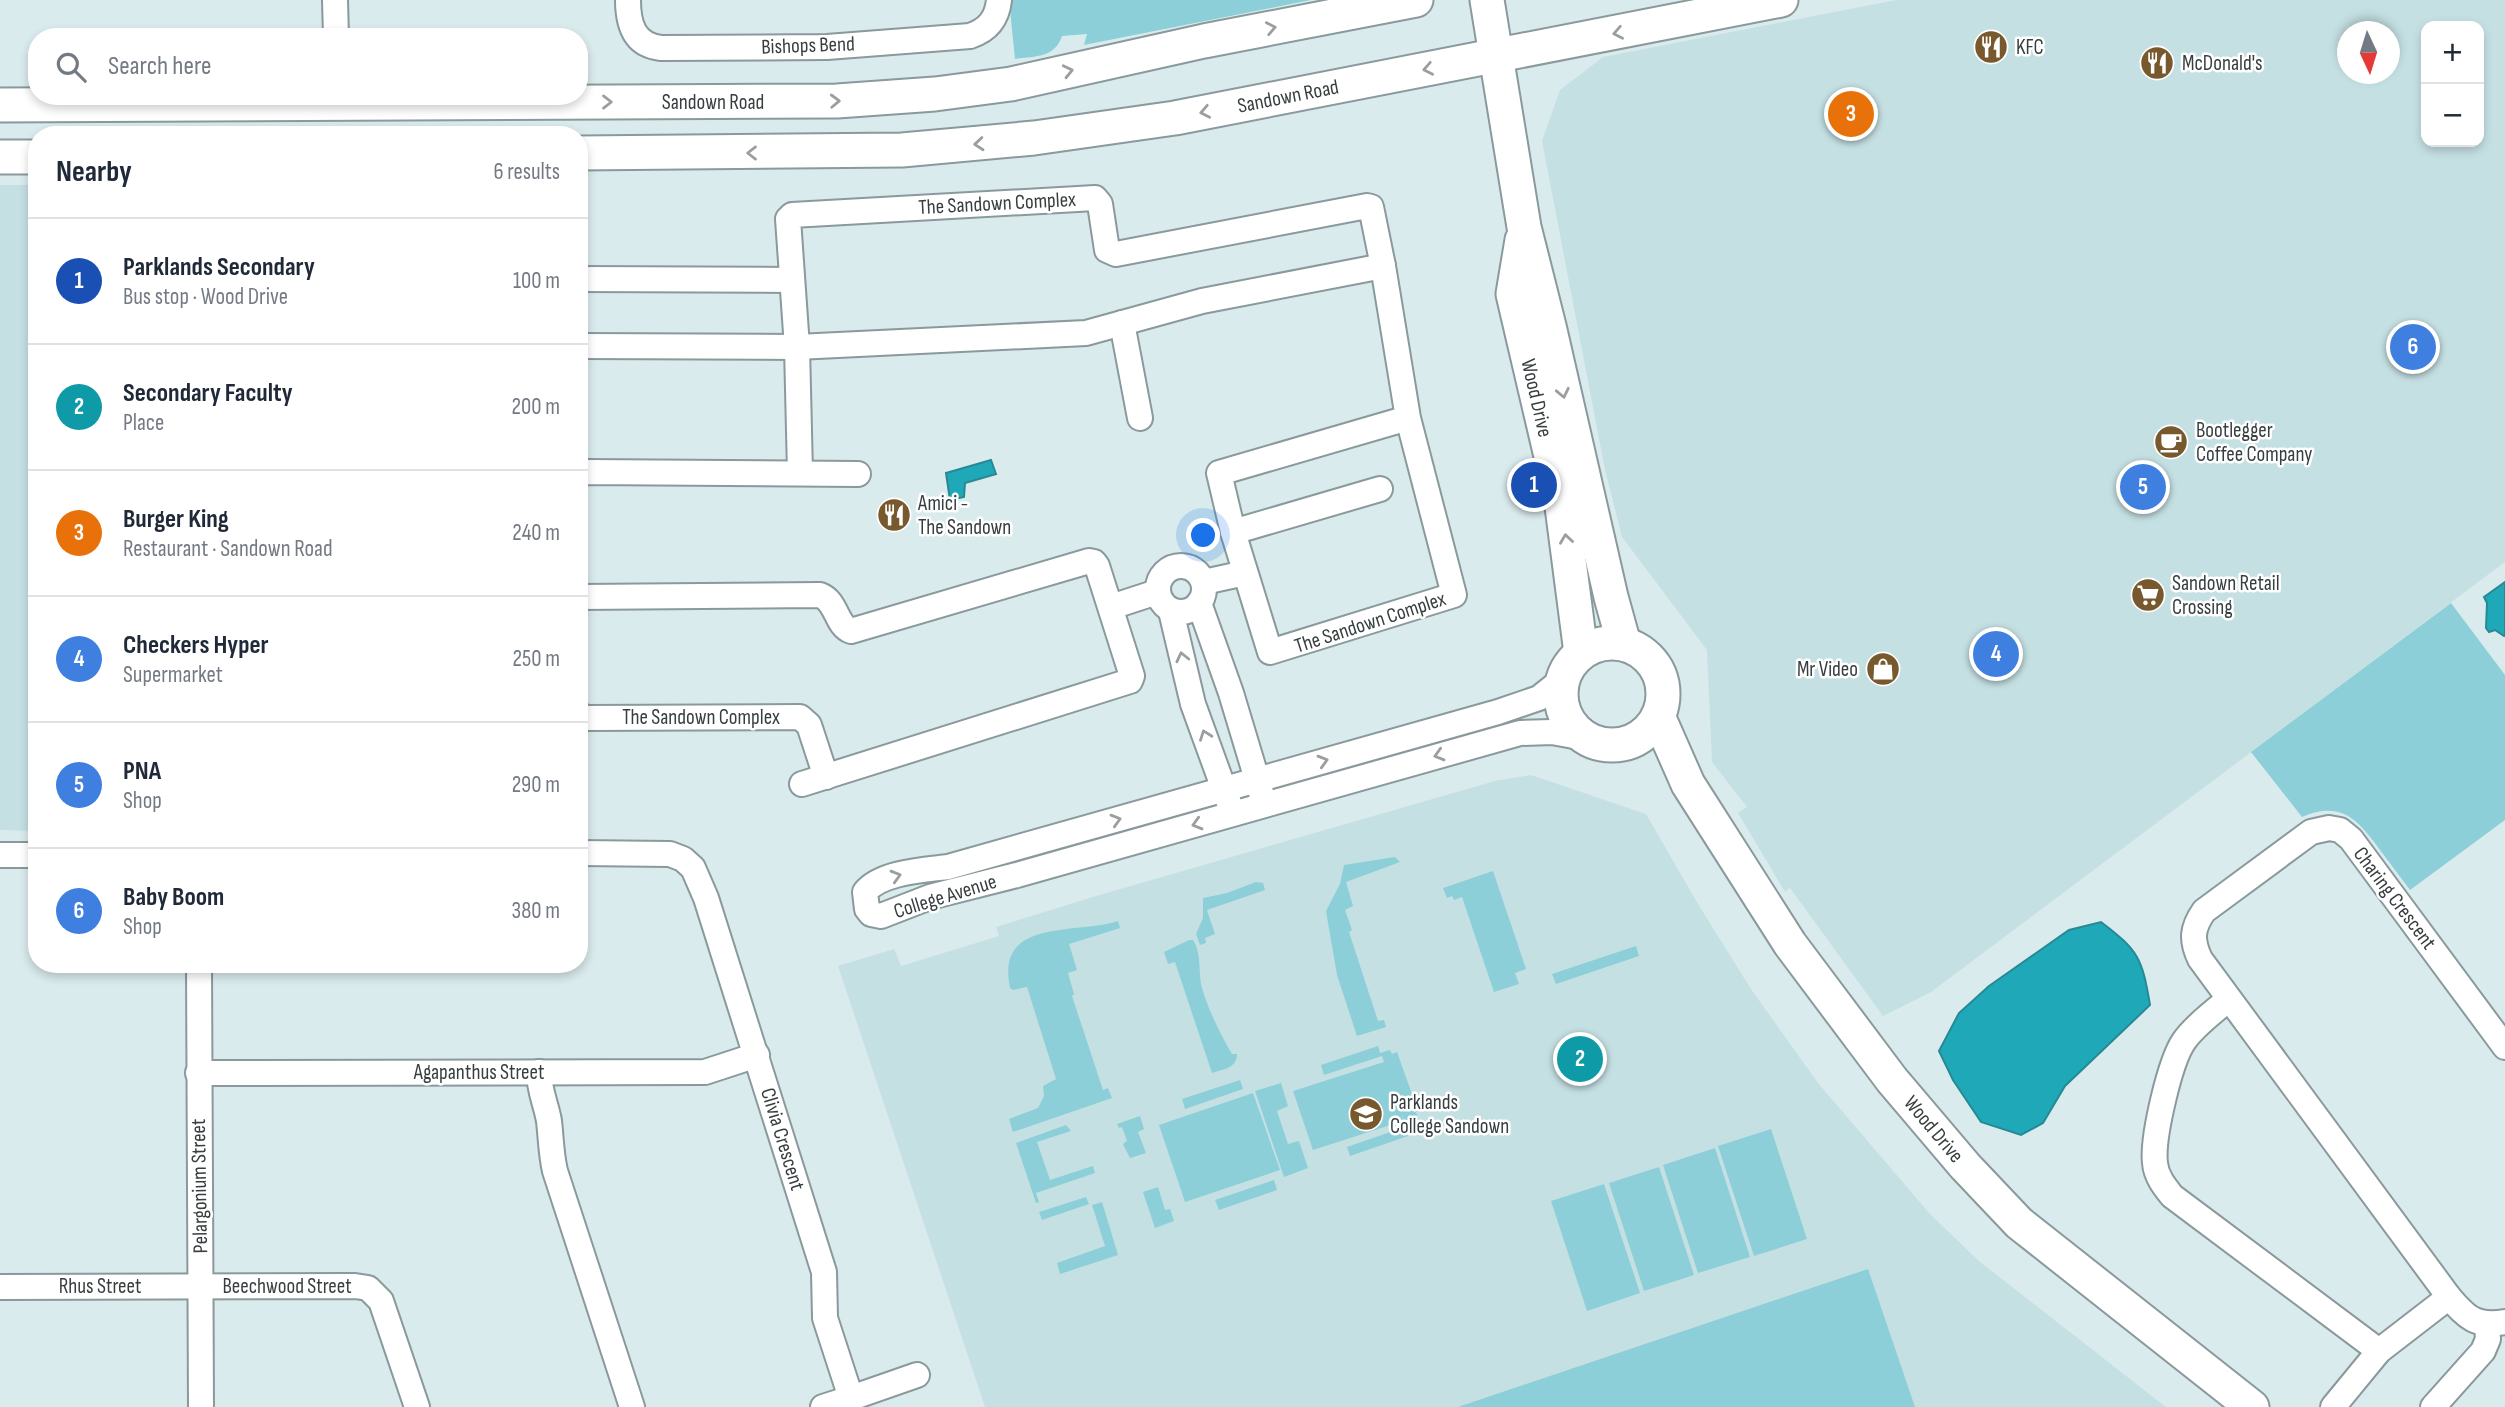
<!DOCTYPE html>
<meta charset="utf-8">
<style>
:root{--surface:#fff;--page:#f6f6f7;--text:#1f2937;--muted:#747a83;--line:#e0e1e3;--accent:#77592d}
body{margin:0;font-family:"Sofia Sans Condensed",sans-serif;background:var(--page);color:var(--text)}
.controls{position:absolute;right:21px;top:21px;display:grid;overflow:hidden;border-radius:14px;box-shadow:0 4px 10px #0003}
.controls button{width:63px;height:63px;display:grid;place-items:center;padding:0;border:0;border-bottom:2px solid var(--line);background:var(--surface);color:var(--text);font:35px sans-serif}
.compass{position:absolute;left:2337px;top:21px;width:63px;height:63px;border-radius:50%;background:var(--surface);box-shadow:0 4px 10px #0003;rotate:176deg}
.you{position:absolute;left:1204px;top:536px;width:24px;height:24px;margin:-18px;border:5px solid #fff;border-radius:50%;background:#1a73e8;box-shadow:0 0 0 10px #1a73e833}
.badge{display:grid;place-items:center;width:46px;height:46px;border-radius:50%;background:var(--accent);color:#fff;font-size:23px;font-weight:700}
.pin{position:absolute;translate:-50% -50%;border:4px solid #fff;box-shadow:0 2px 7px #0006}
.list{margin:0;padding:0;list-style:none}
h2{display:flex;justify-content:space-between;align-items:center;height:91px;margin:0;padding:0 28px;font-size:30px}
h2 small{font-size:23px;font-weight:400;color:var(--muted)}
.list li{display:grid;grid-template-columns:46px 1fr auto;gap:21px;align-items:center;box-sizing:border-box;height:126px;padding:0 28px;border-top:2px solid var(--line)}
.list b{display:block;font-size:26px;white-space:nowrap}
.list p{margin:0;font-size:23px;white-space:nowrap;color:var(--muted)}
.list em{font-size:23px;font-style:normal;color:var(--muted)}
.icon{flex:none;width:38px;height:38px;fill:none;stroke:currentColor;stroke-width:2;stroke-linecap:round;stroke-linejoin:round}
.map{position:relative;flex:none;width:2505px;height:1407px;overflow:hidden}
.search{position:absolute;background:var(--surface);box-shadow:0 4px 10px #0003;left:28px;top:28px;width:560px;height:77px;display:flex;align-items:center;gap:18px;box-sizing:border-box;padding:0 24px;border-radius:28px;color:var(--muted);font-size:26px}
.panel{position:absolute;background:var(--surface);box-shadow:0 4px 10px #0003;left:28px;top:126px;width:560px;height:847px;border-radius:28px}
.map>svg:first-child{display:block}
.built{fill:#c5e0e3;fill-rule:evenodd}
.green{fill:#8ccfd8}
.water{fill:#1fa9b8;stroke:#268994;stroke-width:2}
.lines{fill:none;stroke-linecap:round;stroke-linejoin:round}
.street-casing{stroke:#89999c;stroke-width:28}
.secondary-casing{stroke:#89999c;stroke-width:37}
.street{stroke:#fff;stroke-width:24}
.secondary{stroke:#fff;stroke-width:33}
.oneway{stroke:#9b9e9f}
.labels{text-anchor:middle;stroke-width:5;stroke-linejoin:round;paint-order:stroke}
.street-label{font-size:21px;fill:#373e3f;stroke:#fff}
.poi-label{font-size:21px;fill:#373e3f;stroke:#fff;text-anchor:start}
</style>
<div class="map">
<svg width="2505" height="1407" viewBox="0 0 2505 1407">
<rect width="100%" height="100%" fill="#daebed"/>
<g class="built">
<path d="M1896,0h609v562l-574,430 -48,24 -93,-128 -5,4 -47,-79 9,-6 -35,-45 -5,-112 -85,-113 -17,-67 -63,-329 18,-51 43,-33zM2426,26h53v116h-53zM2348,32h42v42h-42z"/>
<polygon points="0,185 37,185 37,831 0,830"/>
<polygon points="1531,775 1646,814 1698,904 1751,989 1818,1083 1930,1214 1980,1262 2166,1407 985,1407 838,966 894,949 901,966 999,936 996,927 1096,896 1495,781"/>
</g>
<g class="green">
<path d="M1009,0h302l-227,45 3,-11 -25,2c-7,22 -27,20 -47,23z"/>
<path d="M2451,603l54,72v145l-95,70c-10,-13 -20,-27 -30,-40 -22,-30 -38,-50 -78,-33l-51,-65z"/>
<polygon points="1395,857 1400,862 1346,882 1353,906 1345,910 1352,930 1349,932 1378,1021 1384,1020 1386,1027 1357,1036 1337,975 1326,911 1340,884 1344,865"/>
<polygon points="1493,871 1526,969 1515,973 1519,984 1494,992 1462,897 1454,900 1452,896 1447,898 1443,888"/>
<polygon points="1256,882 1263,883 1265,890 1207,910 1215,934 1205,938 1206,943 1200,945 1196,934 1203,918 1203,898 1227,893"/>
<path d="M1118,921l2,7 -51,16 8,26 -9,3 6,21 -2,2 31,94 5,-2 4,10 -99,34 -4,-13 29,-11 6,-12 -1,-10 13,-7 -29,-92 -14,3 -3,-2c-15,-71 66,-53 108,-67z"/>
<path d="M1189,940h4c9,14 5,33 9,48 7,24 18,45 30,66h5c0,14 -13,15 -25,19l-37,-111 -7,2 -4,-12z"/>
<polygon points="1636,946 1639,956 1556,984 1552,974"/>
<polygon points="1378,1046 1380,1053 1390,1050 1392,1054 1397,1052 1418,1111 1416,1112 1419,1122 1406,1126 1402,1114 1403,1121 1313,1150 1293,1091 1384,1062 1382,1056 1324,1075 1321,1065"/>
<polygon points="1240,1080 1243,1089 1185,1109 1182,1099"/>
<polygon points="1281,1083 1288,1106 1277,1111 1288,1144 1299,1141 1308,1168 1284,1177 1255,1091"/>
<polygon points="1253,1093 1280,1170 1185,1202 1159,1125"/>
<polygon points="1140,1116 1144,1129 1138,1132 1146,1153 1130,1158 1123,1144 1127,1141 1122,1127 1119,1128 1117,1124"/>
<polygon points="1066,1125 1071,1131 1037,1142 1050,1180 1093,1166 1095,1173 1036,1193 1039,1202 1036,1203 1016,1143"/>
<polygon points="1405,1127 1408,1136 1350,1156 1347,1147"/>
<polygon points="1771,1129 1807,1239 1754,1256 1718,1146"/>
<polygon points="1715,1148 1750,1257 1698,1273 1663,1165"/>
<polygon points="1659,1167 1694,1275 1644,1291 1609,1183"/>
<polygon points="1274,1180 1277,1190 1219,1210 1215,1200"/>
<polygon points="1604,1184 1640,1293 1587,1311 1551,1201"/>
<polygon points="1158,1187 1165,1210 1170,1209 1174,1221 1155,1228 1143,1192"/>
<polygon points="1086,1197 1089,1204 1042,1220 1039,1212"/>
<polygon points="1102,1202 1118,1255 1060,1274 1057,1263 1105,1246 1092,1205"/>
<polygon points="1868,1269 1915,1407 1458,1407"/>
</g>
<g class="water">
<polygon points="991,460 996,474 965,483 964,497 950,500 946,473"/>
<polygon points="2505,582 2505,635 2504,636 2495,630 2489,632 2486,628 2487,603 2484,597"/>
<path d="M2101,922c38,29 41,36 49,83l-85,81 -22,37 -22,12 -40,-13 -28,-42 -14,-29 20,-38 30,-27 80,-56z"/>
</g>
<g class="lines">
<g class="street-casing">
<g id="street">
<polyline points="335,0 336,37"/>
<path d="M628,0c0,24 6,45 33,48l166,-1 143,-11c18,-6 27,-17 29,-36"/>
<polyline points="579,279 792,280"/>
<polyline points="1122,323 1140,418"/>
<polyline points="579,346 797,347 1086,333 1202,301 1383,266"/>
<polyline points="800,473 797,347 788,219 792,215 1095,198 1100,204 1107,250 1116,254 1367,206 1371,207 1383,266 1408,418 1454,595 1270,652 1233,532 1219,473 1408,418"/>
<polyline points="579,475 585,472 858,474"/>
<polyline points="1233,532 1380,489"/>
<circle cx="1181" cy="589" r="23"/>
<polyline points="1204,582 1245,573"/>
<path d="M579,597l241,-2c17,6 16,31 31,36l238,-70 5,1 3,4 35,110 -2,5 -328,103"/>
<polyline points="1199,603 1231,693 1262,796"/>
<polyline points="1111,607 1157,592"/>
<polyline points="1171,611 1193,704 1229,803"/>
<path d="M1564,678l-25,20 -41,14 -550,155c-24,3 -67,5 -83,25l2,17 4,5 10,2 49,-19 87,-22 503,-142 32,-1 38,7"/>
<polyline points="579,714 585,718 800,717 809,725 826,777"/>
<polyline points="579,853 670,854 683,859 693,868 706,898 824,1272 825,1318 851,1398 823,1407"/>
<polyline points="0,855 37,855"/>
<polyline points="199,964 201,1407"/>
<path d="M2227,1000c-14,13 -32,25 -43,41 -14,20 -32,97 -29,122 1,13 9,23 17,33l207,155"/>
<path d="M2505,1047l-154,-208 -11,-9 -11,-2 -18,4 -107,79c-12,17 -13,29 -4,48l249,338c18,21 27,30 56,25"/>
<path d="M539,1072c0,18 7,32 10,49 2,17 2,33 6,50l77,236"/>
<polyline points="198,1073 705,1072 757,1055"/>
<polyline points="0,1287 355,1286 368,1288 381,1301 417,1407"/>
<polyline points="851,1398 917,1375"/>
<polyline points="2333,1407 2379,1351 2449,1297"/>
<polyline points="2433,1407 2483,1351 2488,1339 2487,1324"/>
</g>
</g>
<g class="secondary-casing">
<g id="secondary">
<polyline points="1487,0 1524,227 1549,326 1611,597 1624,644"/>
<polyline points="0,105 837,101 935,94 1011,84 1204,41 1416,0"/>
<polyline points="579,153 902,150 1034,138 1175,118 1781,0"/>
<polyline points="0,157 37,157"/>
<polyline points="1522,240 1513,294 1561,499 1581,653"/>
<circle cx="1612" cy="694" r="51"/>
<polyline points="1658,716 1688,784 1790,944 1892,1080 1965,1166 2019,1223 2252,1407"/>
</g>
</g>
<use href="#street" class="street"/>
<use href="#secondary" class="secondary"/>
</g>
<defs><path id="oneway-chevron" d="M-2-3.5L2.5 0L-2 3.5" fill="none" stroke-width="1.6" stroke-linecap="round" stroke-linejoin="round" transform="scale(1.75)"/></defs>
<g class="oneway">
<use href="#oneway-chevron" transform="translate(1271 28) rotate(-11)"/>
<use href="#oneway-chevron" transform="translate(1618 33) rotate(169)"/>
<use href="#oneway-chevron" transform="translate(1428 69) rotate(169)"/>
<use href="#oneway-chevron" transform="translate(1068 71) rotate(-13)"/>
<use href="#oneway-chevron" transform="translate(835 101) rotate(-2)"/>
<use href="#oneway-chevron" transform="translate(607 102)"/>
<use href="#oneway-chevron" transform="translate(1205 112) rotate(169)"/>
<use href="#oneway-chevron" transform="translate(979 144) rotate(175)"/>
<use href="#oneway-chevron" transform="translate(752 153) rotate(180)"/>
<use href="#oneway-chevron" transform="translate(1563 393) rotate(78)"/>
<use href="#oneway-chevron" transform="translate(1566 539) rotate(-98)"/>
<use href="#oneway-chevron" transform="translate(1182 657) rotate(-103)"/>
<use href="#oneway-chevron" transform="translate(1205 735) rotate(-110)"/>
<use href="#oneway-chevron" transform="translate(1439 755) rotate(164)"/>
<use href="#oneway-chevron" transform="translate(1323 761) rotate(-16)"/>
<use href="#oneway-chevron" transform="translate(1116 820) rotate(-16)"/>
<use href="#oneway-chevron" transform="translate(1197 824) rotate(164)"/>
<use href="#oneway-chevron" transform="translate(896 876) rotate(-16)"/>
</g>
<defs>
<g id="restaurant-disc" transform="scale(1.75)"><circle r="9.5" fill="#77592d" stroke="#fff"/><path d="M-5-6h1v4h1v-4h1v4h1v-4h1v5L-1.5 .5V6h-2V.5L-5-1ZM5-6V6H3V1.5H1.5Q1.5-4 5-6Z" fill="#fff"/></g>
<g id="cafe-disc" transform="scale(1.75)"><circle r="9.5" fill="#77592d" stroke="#fff"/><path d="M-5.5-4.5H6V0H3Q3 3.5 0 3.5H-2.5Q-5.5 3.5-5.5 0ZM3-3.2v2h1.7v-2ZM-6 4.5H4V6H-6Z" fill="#fff"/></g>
<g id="supermarket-disc" transform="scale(1.75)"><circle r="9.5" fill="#77592d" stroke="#fff"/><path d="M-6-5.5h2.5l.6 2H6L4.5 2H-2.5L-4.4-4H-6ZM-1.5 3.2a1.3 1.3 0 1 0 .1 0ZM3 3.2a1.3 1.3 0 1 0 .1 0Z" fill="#fff"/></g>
<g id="shop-disc" transform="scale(1.75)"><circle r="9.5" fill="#77592d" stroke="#fff"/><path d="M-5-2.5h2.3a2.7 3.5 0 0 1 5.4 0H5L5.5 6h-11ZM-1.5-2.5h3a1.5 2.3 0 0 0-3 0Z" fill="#fff"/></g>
<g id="school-disc" transform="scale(1.75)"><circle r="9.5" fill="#77592d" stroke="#fff"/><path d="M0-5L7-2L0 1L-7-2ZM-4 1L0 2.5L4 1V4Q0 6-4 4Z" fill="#fff"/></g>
</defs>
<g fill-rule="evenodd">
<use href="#restaurant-disc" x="1991" y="47"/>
<use href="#restaurant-disc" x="2157" y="63"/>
<use href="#cafe-disc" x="2171" y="442"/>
<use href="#restaurant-disc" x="894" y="515"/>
<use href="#supermarket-disc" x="2148" y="595"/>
<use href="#shop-disc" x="1883" y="669"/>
<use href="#school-disc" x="1366" y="1114"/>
</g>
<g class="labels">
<g class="street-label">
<text transform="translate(808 45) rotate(-2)" y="7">Bishops Bend</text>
<text transform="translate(1288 96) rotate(-11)" y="7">Sandown Road</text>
<text x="713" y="109">Sandown Road</text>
<text transform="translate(997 203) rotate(-3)" y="7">The Sandown Complex</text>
<text transform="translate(1537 398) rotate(77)" y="7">Wood Drive</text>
<text transform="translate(1370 622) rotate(-18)" y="7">The Sandown Complex</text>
<text x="701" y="724">The Sandown Complex</text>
<text transform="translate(945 896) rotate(-17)" y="7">College Avenue</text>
<text transform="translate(2395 898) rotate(53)" y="7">Charing Crescent</text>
<text x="479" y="1079">Agapanthus Street</text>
<text transform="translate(1934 1129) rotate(50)" y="7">Wood Drive</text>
<text transform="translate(783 1139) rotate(73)" y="7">Clivia Crescent</text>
<text transform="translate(199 1186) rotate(-91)" y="7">Pelargonium Street</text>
<text x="100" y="1293">Rhus Street</text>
<text x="287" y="1293">Beechwood Street</text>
</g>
<g class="poi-label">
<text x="2016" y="54">KFC</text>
<text x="2182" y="70">McDonald's</text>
<text x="2196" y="437">Bootlegger<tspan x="2196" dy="24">Coffee Company</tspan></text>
<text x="918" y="510">Amici -<tspan x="918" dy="24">The Sandown</tspan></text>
<text x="2172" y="590">Sandown Retail<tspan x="2172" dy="24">Crossing</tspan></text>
<text x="1858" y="676" text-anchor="end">Mr Video</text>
<text x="1390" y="1109">Parklands<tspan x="1390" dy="24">College Sandown</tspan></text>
</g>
</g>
</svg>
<div class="controls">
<button>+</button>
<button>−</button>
</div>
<svg class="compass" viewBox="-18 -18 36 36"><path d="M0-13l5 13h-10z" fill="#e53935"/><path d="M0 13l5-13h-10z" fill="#747a83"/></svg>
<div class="you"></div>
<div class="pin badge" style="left:1534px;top:485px;background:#1a4fb4">1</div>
<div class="pin badge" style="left:1580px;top:1059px;background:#0f9aa8">2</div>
<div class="pin badge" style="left:1851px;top:114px;background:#e8710a">3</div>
<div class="pin badge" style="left:1996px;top:654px;background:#3f7fe0">4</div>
<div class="pin badge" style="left:2143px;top:487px;background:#3f7fe0">5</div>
<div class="pin badge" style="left:2413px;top:347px;background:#3f7fe0">6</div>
<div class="search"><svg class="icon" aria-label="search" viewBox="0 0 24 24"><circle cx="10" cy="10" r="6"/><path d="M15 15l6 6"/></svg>Search here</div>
<section class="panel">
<h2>Nearby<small>6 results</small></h2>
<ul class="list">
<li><span class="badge" style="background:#1a4fb4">1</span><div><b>Parklands Secondary</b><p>Bus stop · Wood Drive</p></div><em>100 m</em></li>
<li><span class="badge" style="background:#0f9aa8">2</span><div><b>Secondary Faculty</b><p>Place</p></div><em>200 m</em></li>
<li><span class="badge" style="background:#e8710a">3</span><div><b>Burger King</b><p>Restaurant · Sandown Road</p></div><em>240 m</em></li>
<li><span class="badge" style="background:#3f7fe0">4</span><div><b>Checkers Hyper</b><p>Supermarket</p></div><em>250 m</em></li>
<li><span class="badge" style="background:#3f7fe0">5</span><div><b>PNA</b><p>Shop</p></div><em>290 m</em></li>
<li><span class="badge" style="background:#3f7fe0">6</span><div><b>Baby Boom</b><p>Shop</p></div><em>380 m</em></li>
</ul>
</section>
</div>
